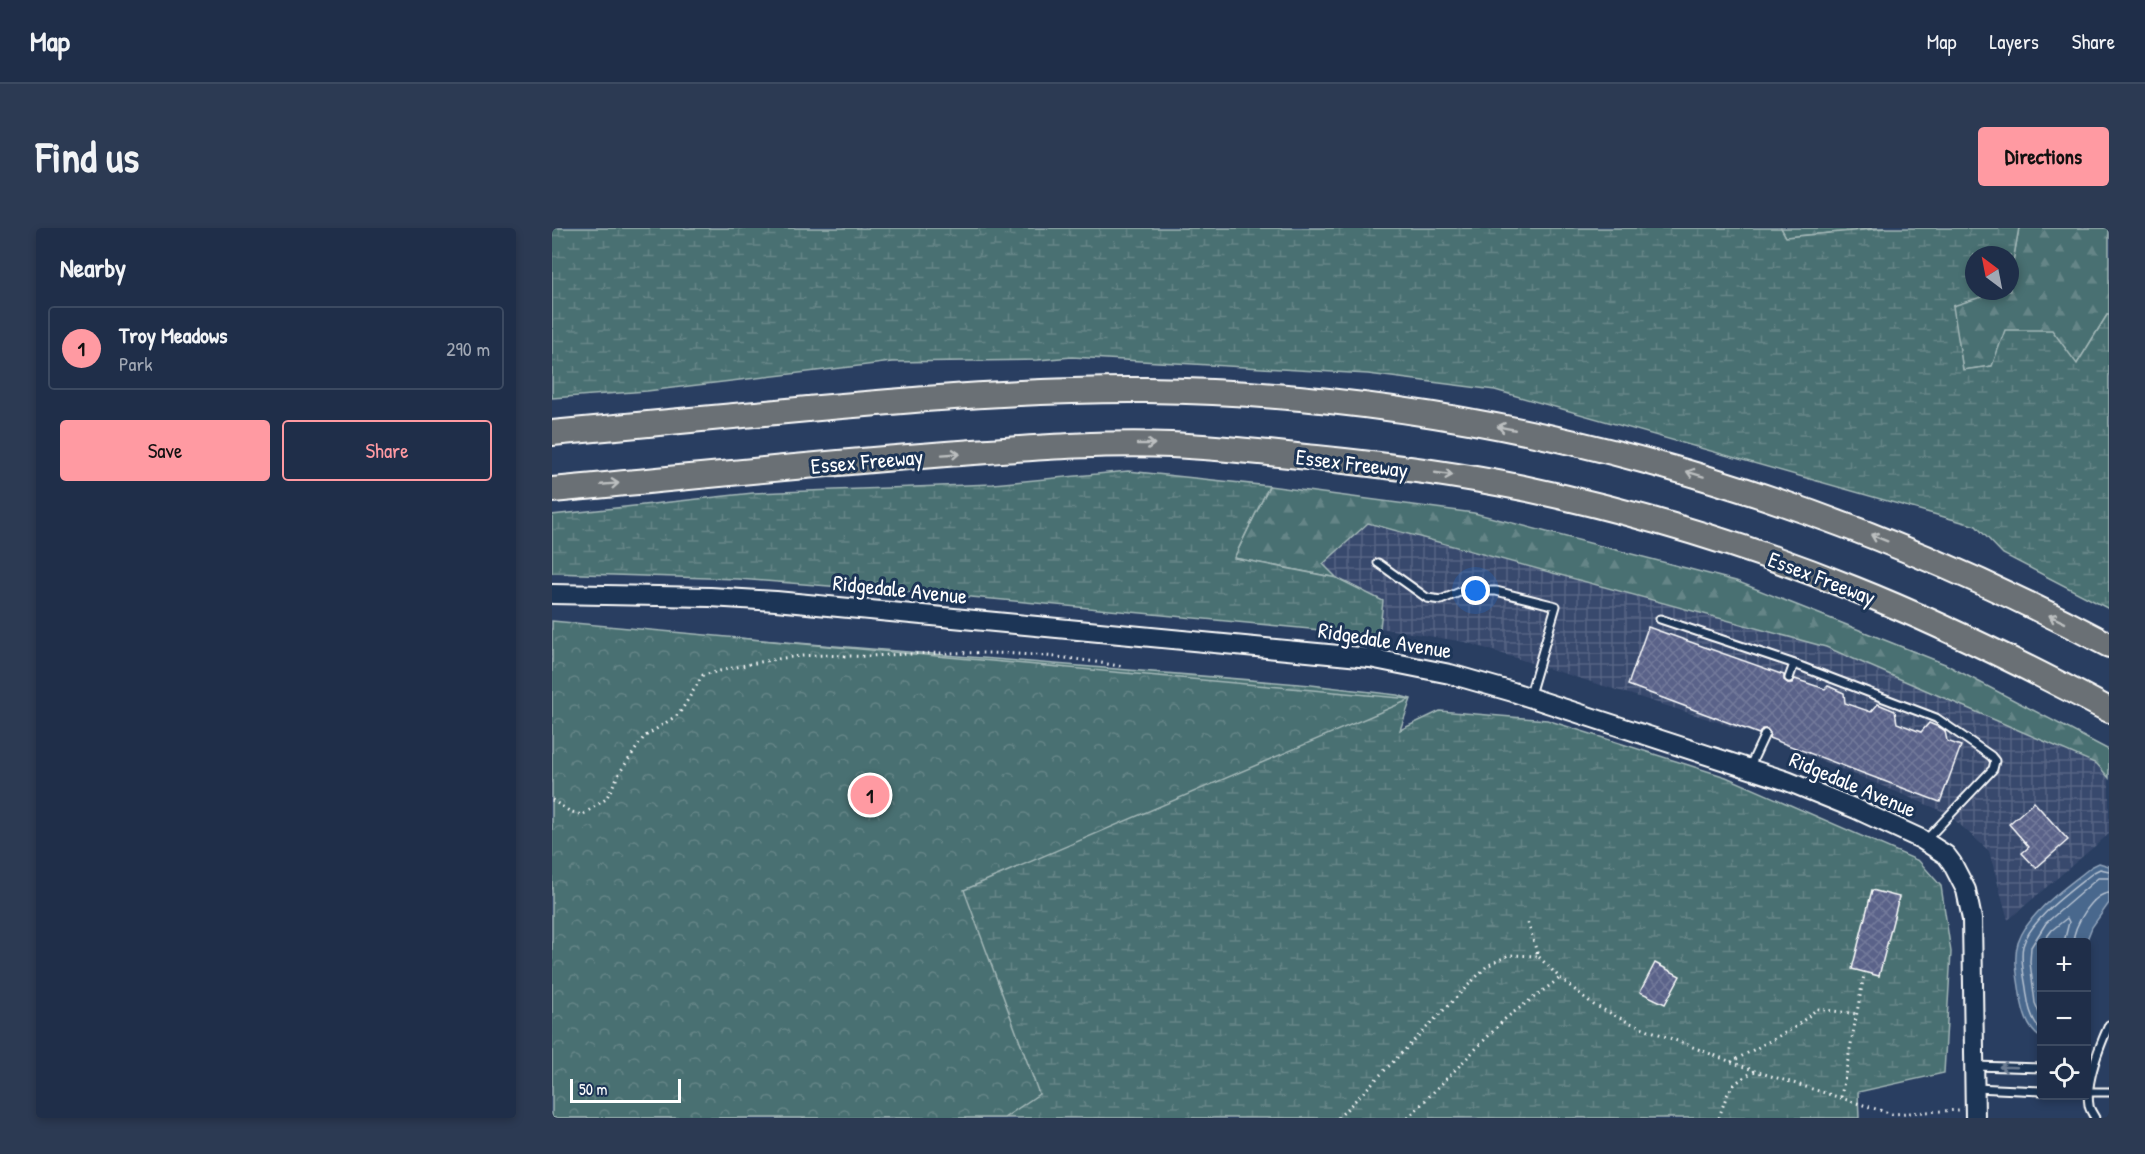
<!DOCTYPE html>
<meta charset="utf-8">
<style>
:root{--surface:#1f2e49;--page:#2c3a53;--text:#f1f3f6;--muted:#a1a8b4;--line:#3c4a61;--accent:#ff9aa2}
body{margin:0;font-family:"Patrick Hand",sans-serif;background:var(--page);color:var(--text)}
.controls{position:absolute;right:18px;bottom:18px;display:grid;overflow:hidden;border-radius:6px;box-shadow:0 3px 9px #0003}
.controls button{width:54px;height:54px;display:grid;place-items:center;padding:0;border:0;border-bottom:2px solid var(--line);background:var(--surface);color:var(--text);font:30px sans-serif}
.compass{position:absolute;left:1413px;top:18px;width:54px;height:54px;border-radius:50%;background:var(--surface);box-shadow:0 3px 9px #0003;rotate:328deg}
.scale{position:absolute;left:18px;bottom:15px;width:111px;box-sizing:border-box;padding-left:6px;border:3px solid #fff;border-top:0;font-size:16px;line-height:21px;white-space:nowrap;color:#fff;-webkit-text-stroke:4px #1d3557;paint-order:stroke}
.you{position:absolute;left:924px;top:363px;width:21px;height:21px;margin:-15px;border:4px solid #fff;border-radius:50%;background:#1a73e8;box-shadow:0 0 0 9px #1a73e833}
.badge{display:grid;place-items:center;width:39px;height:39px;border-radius:50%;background:var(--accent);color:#111;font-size:20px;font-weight:700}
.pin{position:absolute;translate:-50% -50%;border:3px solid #fff;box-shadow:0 2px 6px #0006}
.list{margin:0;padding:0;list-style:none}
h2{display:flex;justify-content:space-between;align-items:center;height:78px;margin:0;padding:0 24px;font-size:26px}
h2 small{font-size:20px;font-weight:400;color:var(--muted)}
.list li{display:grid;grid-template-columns:39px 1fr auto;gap:18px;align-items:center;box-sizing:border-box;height:84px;margin:0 12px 12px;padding:0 12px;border:2px solid var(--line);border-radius:6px}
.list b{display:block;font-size:22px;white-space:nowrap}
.list p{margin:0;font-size:20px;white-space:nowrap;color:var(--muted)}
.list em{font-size:20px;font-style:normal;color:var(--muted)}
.actions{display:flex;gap:12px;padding:18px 24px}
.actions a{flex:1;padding:14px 0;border:2px solid var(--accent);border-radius:6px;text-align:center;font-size:21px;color:var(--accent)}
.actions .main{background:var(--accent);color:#111}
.icon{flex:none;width:33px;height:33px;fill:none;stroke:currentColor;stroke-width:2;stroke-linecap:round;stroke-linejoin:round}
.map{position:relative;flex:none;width:1557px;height:890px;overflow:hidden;border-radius:6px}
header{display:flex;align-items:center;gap:36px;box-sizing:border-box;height:84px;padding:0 30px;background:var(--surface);border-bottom:2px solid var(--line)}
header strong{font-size:28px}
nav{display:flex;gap:33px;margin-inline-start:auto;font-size:21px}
.intro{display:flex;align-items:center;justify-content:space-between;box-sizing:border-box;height:144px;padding:0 36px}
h1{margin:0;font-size:42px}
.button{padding:15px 27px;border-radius:6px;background:var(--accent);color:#111;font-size:21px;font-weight:700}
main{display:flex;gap:36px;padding:0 36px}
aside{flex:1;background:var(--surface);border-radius:6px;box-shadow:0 3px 9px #0003}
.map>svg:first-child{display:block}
.industrial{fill:url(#industrial-grid)}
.forest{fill:url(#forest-firs);stroke:#a4b8b8;stroke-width:1.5}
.wetland{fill:url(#wetland-marsh);stroke:#a4b8b8;stroke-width:1.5}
.park{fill:url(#park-crowns);stroke:#a4b8b8;stroke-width:1.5}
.water{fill:#48678d;stroke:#91a4bb;stroke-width:1.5}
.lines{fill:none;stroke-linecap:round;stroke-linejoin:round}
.shore{stroke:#b6c2d1;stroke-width:1.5}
.building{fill:url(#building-cross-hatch);stroke:#fff;stroke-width:1.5}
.service-casing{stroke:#fff;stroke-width:11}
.secondary-casing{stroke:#fff;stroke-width:22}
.motorway-casing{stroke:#fff;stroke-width:28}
.path{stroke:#fff;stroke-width:3;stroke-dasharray:1.5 4.5;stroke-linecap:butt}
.service{stroke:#1d3557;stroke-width:7}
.secondary{stroke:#1d3557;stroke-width:18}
.motorway{stroke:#6a7074;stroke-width:24}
.oneway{stroke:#bcbfc0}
.oneway2{stroke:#6c7c92}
.labels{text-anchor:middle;stroke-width:6;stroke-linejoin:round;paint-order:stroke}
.street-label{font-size:22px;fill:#fff;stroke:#1d3557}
</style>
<header>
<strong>Map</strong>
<nav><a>Map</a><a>Layers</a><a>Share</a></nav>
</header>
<div class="intro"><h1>Find us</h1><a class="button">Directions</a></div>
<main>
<aside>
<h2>Nearby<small></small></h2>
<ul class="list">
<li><span class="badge">1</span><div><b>Troy Meadows</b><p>Park</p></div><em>290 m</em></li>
</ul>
<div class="actions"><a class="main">Save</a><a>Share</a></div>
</aside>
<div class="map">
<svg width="1557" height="890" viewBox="0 0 1557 890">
<defs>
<pattern id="industrial-grid" width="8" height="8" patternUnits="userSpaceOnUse" patternTransform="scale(1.5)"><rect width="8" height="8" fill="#38496d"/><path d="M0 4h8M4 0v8" fill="none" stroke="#566483"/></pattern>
<pattern id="forest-firs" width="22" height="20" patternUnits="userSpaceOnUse" patternTransform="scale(1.5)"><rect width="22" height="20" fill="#4a7072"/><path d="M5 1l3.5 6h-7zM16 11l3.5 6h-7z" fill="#658587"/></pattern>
<pattern id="wetland-marsh" width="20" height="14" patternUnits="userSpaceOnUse" patternTransform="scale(1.5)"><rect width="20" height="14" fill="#4a7072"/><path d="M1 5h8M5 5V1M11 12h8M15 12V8" fill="none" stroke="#658587"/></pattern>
<pattern id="park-crowns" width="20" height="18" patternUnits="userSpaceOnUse" patternTransform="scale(1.5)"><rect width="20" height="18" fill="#4a7072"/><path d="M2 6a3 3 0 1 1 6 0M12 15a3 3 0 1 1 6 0" fill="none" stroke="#658587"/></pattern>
<pattern id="building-cross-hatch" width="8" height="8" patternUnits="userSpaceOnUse" patternTransform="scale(1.5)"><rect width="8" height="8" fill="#5a6289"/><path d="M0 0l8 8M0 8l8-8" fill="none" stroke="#737a9b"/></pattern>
</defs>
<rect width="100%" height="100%" fill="#293e61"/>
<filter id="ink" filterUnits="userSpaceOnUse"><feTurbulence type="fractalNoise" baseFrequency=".0167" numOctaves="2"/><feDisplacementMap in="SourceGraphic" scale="12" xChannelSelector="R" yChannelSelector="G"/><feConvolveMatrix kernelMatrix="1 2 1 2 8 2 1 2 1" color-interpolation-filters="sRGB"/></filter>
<g filter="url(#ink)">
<polygon class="industrial" points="816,295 1274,419 1545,536 1557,550 1557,606 1456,692 1437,623 1395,585 1213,509 913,414 828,400 831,373 785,350 770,337"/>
<g class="forest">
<polygon points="1229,0 1334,0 1234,9"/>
<polygon points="1467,0 1557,0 1557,87 1555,87 1525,136 1440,138 1411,142 1400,77 1448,63 1458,63 1458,50"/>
<polygon points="717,258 922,285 1184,353 1393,436 1557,522 1557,550 1545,536 1274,419 816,295 771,336 785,350 682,330"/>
</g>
<g class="wetland">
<polygon points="0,0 1229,0 1234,9 1334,0 1467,0 1458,50 1458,27 1422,27 1422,63 1448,63 1401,78 1411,142 1440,138 1453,102 1500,102 1525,136 1555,87 1557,87 1557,381 1451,326 1424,298 943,162 816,146 520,129 486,132 340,134 95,163 0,170"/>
<polygon points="576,243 717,258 682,330 785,350 831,373 828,400 821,407 419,369 186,351 0,345 0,287 201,265 441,256"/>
<polygon points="186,410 759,457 845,467 859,471 848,502 888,483 995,492 1174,549 1367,633 1389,658 1399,724 1392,845 1306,864 1307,890 0,890"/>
</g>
<polygon class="park" points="0,393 859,471 412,662 487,866 452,890 0,890"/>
<path class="water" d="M1547,635l10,3v37l-17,24 -6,15h-44l-1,96c-15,-10 -18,-28 -21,-44 -2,-16 -7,-36 -2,-51 10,-31 49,-56 73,-76z"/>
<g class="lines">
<g class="shore">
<polyline points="1491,714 1500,702 1515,690 1517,694 1512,714"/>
<path d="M1521,714c1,-16 19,-48 36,-49"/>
<polyline points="1490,792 1483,775 1478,734 1479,719 1494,695 1546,650 1557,650"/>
<path d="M1490,803c-12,-12 -14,-27 -16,-43 -2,-13 -6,-29 -3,-42 8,-28 49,-56 71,-74l6,-3 9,2"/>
</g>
</g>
<g class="building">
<polygon points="1096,399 1232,447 1232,452 1236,455 1240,455 1243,451 1273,461 1276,458 1292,465 1293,475 1319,484 1326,476 1343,483 1345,495 1369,504 1377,495 1389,500 1393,503 1395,513 1409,518 1388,574 1217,510 1218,505 1215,501 1210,501 1207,506 1076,457"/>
<polygon points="1482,574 1516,612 1484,640 1470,625 1477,619 1457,596"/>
<polygon points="1320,662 1347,669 1327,748 1300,741"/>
<polygon points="1103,735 1128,748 1113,776 1088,764"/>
</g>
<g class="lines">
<g class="service-casing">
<g id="service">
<polyline points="826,335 875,370 889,372 910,363 944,363 1004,378 977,470"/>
<polyline points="1108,391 1237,434 1384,490 1439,528 1443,533 1441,541 1373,613"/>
<polyline points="1237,450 1242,436"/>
<polyline points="1198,538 1213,506"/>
<polyline points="1423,838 1490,840"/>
<polyline points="1423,860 1490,863"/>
<polyline points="1534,864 1557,864"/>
<path d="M1543,890c-2,-4 -6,-9 -6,-13 -4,-22 11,-60 20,-80"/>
</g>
</g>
<g class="secondary-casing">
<polyline id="secondary" points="0,366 158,369 224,373 818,430 898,446 961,464 1235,553 1304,581 1369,611 1394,627 1400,635 1414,662 1420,691 1423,890"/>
</g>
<g class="motorway-casing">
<g id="motorway">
<path d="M0,205c85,-8 171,-16 256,-24 113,-10 225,-20 338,-19 337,4 667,98 963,255"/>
<path d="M0,262c131,-12 262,-26 394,-36 74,-5 150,-12 225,-9 48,2 96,8 145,13 69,7 139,16 207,30 113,24 225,58 331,101 88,35 172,77 255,121"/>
</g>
</g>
<g class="path">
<path d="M0,572l17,11 13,4 24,-16 14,-27 24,-35 35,-23 24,-39c33,-8 65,-16 99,-19 23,-2 46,1 69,0 84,-5 169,-6 252,11"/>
<polyline points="976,695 986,728 1008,750 1042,777 1076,794 1203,843 1340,886 1407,882"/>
<polyline points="1179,834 1242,800 1265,781 1305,786"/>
<polyline points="1289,869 1312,747"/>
<polyline points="786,890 935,738 957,727 986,728"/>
<polyline points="856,890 954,790 1008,750"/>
<path d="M1167,890c9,-28 10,-33 36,-47"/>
</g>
<use href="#service" class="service"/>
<use href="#secondary" class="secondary"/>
<use href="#motorway" class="motorway"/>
</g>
<defs><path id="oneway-shaft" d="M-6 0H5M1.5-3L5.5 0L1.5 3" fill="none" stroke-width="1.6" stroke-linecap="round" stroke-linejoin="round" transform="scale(1.5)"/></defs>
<g class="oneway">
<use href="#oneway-shaft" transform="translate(954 200) rotate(-169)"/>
<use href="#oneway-shaft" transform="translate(594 216)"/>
<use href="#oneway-shaft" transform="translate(399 226) rotate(-4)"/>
<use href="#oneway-shaft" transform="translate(892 246) rotate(8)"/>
<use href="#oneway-shaft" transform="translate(1143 246) rotate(-163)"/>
<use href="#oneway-shaft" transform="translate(58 256) rotate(-5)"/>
<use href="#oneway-shaft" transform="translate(1327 310) rotate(-158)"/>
<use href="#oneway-shaft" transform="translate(1505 391) rotate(-154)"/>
</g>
<use class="oneway2" href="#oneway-shaft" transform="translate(1456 839) rotate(-178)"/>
</g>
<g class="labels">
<g class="street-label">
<text transform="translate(315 233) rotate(-5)" y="8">Essex Freeway</text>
<text transform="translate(800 235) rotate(7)" y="8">Essex Freeway</text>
<text transform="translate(1270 350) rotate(21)" y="8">Essex Freeway</text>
<text transform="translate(348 361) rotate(6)" y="8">Ridgedale Avenue</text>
<text transform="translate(833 412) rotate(9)" y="8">Ridgedale Avenue</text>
<text transform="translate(1301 556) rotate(23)" y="8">Ridgedale Avenue</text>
</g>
</g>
</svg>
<div class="controls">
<button>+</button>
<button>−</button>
<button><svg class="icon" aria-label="locate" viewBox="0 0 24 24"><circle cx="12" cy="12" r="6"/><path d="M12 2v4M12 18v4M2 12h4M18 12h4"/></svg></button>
</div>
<svg class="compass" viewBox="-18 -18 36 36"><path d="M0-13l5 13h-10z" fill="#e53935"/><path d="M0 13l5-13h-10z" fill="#a1a8b4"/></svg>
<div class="scale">50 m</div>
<div class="you"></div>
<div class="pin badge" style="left:318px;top:567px">1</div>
</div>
</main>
